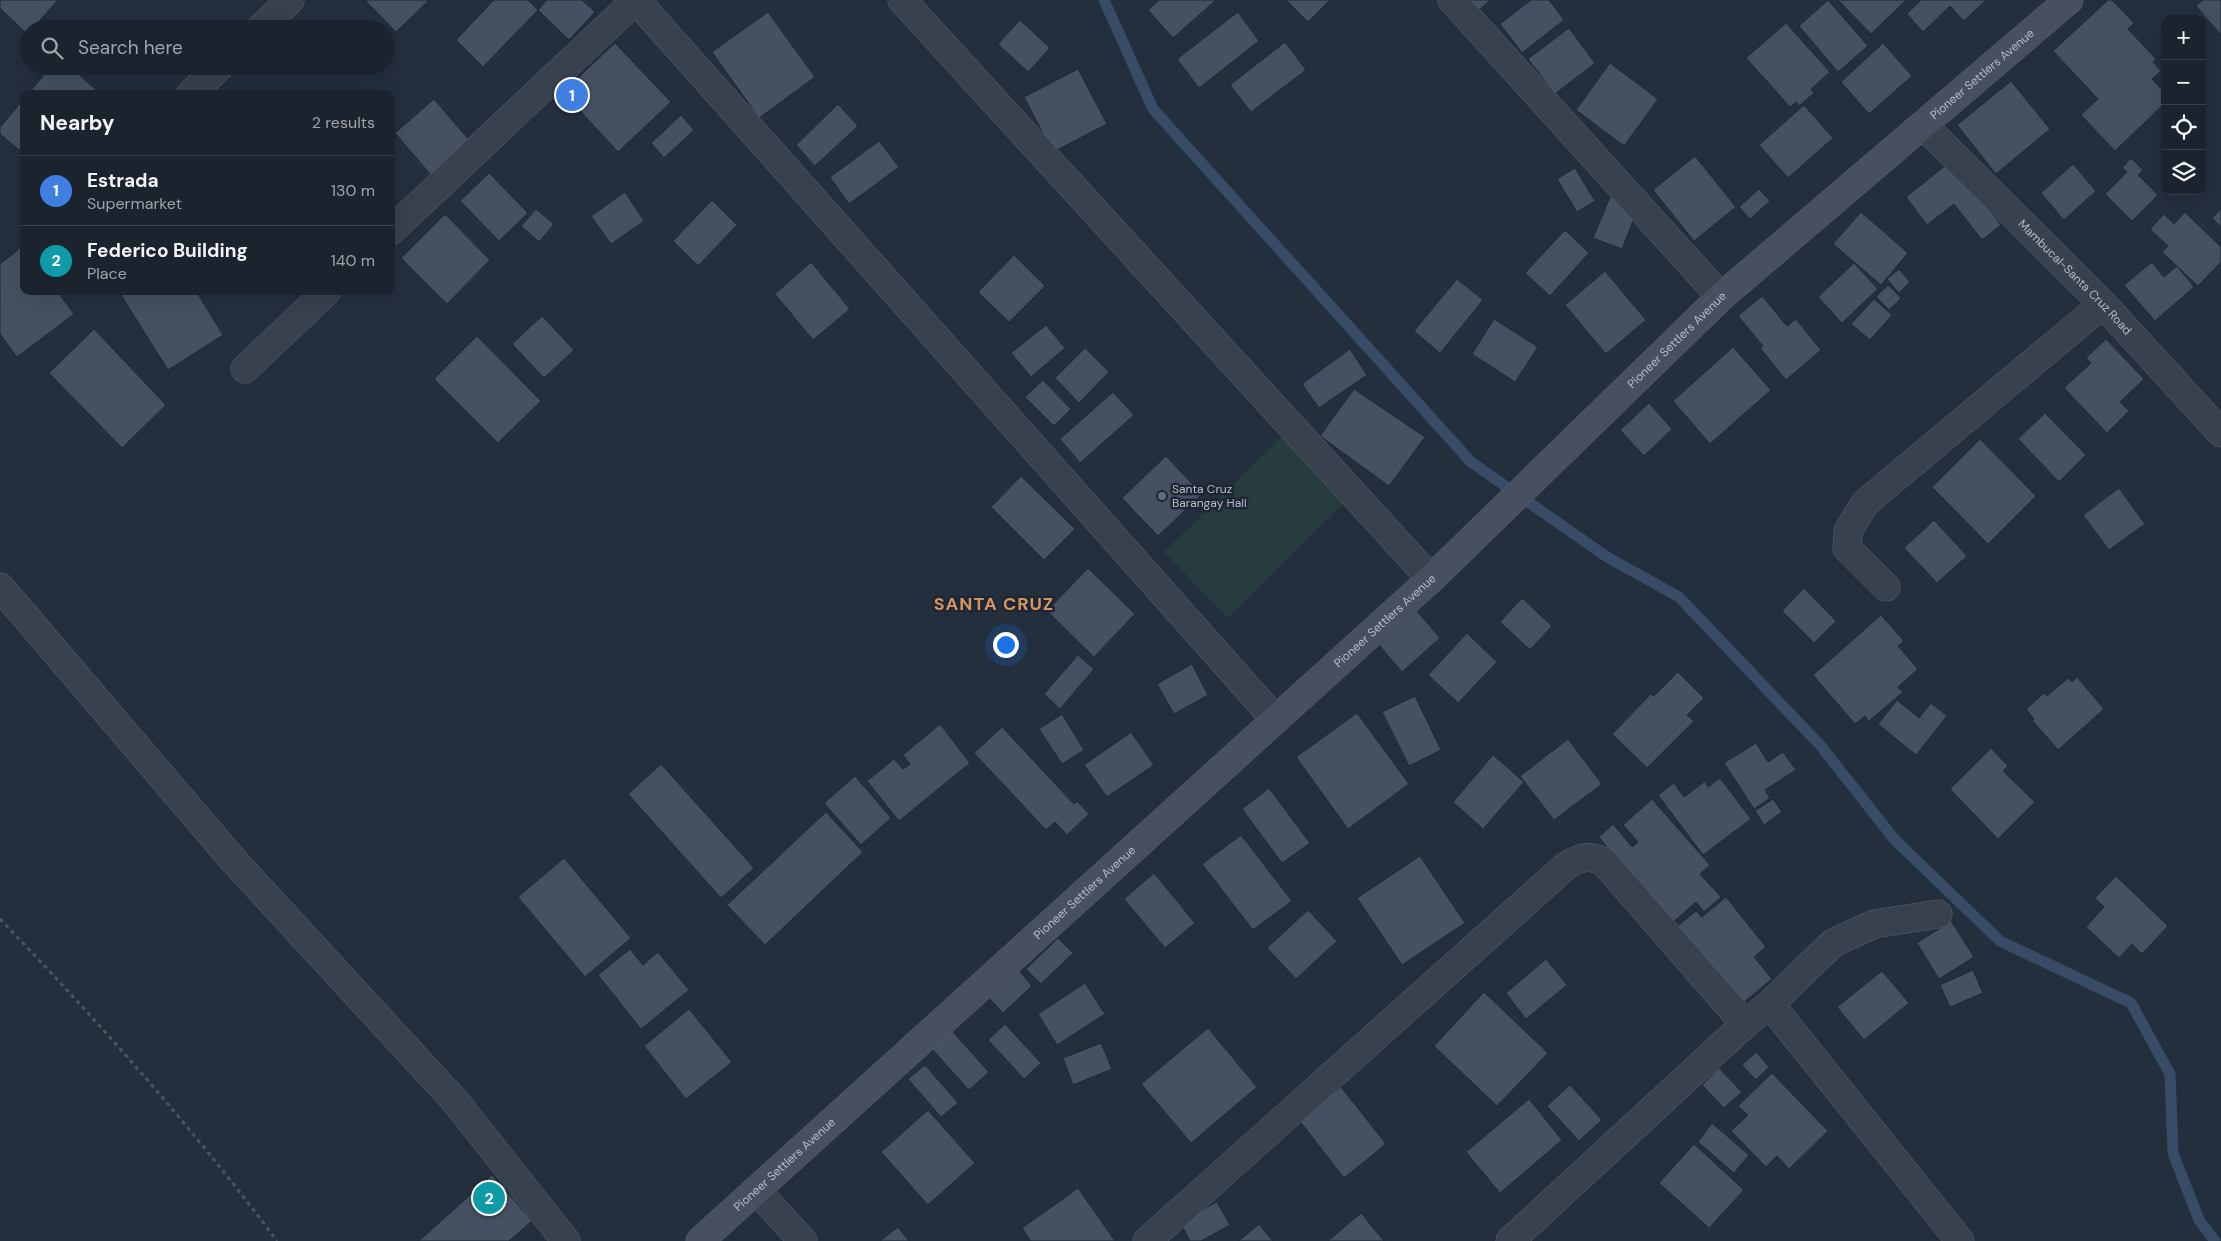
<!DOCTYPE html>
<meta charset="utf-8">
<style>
:root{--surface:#1b232e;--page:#242b36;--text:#f1f3f6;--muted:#a0a4aa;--line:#39404a;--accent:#ea580c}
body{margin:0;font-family:"DM Sans",sans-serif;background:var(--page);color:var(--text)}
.controls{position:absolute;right:15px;top:15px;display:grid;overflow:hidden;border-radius:10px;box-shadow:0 5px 20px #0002}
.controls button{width:45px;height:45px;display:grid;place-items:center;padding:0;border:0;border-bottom:1px solid var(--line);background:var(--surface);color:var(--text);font:25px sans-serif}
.you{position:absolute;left:1005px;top:644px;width:18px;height:18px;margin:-12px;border:4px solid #fff;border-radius:50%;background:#1a73e8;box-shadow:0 0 0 8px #1a73e833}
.badge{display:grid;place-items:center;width:32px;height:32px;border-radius:50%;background:var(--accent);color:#fff;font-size:16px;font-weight:700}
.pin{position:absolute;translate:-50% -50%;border:2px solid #fff;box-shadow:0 1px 5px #0006}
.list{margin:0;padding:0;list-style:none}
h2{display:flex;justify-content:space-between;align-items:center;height:65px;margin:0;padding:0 20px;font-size:21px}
h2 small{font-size:16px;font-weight:400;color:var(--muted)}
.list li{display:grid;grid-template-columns:32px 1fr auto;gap:15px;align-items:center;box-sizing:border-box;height:70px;padding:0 20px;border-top:1px solid var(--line)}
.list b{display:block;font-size:19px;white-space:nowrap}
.list p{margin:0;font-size:16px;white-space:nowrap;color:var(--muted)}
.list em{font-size:16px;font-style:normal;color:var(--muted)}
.icon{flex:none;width:28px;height:28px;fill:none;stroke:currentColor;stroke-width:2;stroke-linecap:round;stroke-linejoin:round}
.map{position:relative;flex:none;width:2221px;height:1241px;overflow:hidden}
.search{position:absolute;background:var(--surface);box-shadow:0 5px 20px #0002;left:20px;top:20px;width:375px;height:55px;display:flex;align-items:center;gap:12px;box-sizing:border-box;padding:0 18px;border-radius:28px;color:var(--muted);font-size:19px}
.panel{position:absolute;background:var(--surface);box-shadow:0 5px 20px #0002;left:20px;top:90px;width:375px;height:205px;border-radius:10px}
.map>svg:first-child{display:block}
.green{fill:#263c3f}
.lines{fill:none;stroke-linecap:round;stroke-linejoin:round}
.stream{stroke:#394c67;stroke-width:11}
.building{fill:#455162;stroke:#1f2835}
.street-casing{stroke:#565f6c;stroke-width:29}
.secondary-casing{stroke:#565f6c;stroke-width:29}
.path{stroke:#44595c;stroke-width:3;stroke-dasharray:4 4;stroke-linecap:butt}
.street{stroke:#38414e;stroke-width:28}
.secondary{stroke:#465061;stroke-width:28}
.service-dot{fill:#5c6f8a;stroke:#1d2633;stroke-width:2}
.labels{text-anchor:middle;stroke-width:5;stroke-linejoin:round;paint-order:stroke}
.street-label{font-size:12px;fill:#b4bcc9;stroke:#1d2633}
.poi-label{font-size:12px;fill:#b4bcc9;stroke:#1d2633;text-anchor:start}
.district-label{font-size:18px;font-weight:bold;letter-spacing:1px;fill:#d59563;stroke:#1d2633}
</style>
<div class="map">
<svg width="2221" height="1241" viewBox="0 0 2221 1241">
<rect width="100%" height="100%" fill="#242f3e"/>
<polygon class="green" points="1287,432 1350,497 1228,618 1164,552"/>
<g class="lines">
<polyline class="stream" points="1104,0 1153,109 1471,462 1607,557 1679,597 1820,745 1895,840 2000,941 2131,1003 2170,1074 2173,1153 2199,1220 2215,1241"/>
</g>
<g class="building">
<polygon points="0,0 58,0 32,29 29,29 27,34 0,8"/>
<polygon points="365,0 429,0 396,32"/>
<polygon points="494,0 528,0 538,10 483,67 456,40"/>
<polygon points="547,0 582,0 595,12 569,40 538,10"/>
<polygon points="1159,0 1216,0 1173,38 1148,10"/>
<polygon points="1286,0 1330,0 1308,22"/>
<polygon points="1464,0 1490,0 1476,13"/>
<polygon points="1531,0 1549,0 1564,20 1522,53 1500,24"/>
<polygon points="1828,0 1868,46 1838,72 1799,26"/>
<polygon points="1838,0 1906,0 1871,34"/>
<polygon points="1921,0 1986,0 1964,21 1950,6 1923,32 1907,14"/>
<polygon points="2108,0 2112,0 2134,23 2128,29 2156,59 2153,62 2161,71 2152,79 2165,93 2165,103 2115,151 2081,115 2098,99 2053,51"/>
<polygon points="2203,0 2221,0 2221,35 2196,6"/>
<polygon points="768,12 815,77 759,118 712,52"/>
<polygon points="1238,12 1259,41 1199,88 1177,59"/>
<polygon points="1020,20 1050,48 1028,72 998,44"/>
<polygon points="1786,23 1830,72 1811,89 1814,93 1799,106 1796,102 1790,107 1746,58"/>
<polygon points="1569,28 1595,63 1555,94 1528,59"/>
<polygon points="1285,42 1306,70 1251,112 1230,85"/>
<polygon points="615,43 671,102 618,152 563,92"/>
<polygon points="1883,43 1912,76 1869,114 1841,82"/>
<polygon points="1610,63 1658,99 1624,146 1576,110"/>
<polygon points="51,66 69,66 101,94 28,94"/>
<polygon points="1078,69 1107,124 1053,152 1024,97"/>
<polygon points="2011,81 2050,129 1996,174 1957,125"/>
<polygon points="24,99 24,154 0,134 0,127"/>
<polygon points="434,99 475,147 436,181 395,133"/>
<polygon points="838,104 858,126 815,166 796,145"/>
<polygon points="1804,105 1833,138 1788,178 1759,145"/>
<polygon points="681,115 694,130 664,158 651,143"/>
<polygon points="879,141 899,167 849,204 830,177"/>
<polygon points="1695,156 1736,207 1694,241 1653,190"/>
<polygon points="2131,158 2143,170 2138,175 2158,195 2132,221 2105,194 2127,172 2122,168"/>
<polygon points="1951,161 2001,225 1982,240 1954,204 1927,225 1906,197"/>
<polygon points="2073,164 2096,191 2064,220 2041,193"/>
<polygon points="1575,168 1595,201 1577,212 1557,179"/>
<polygon points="489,173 528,213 499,241 460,201"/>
<polygon points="1759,189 1770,201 1750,219 1739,207"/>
<polygon points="625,192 644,221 611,244 591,216"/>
<polygon points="1611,195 1639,206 1622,249 1593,238"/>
<polygon points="712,200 737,225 698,266 673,241"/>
<polygon points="536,209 554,224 539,242 521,226"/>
<polygon points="2221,209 2221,227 2212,218"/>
<polygon points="1861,212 1908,253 1881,285 1833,244"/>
<polygon points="2185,212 2221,247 2221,262 2198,286 2162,252 2168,246 2150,229 2164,214 2174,224"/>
<polygon points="445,214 490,260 447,304 401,258"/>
<polygon points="1565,230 1589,253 1550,296 1525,273"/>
<polygon points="23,246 24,291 57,291 74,314 17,357 0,334 0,264"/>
<polygon points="1014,255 1045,286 1009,322 978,292"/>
<polygon points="811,262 850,309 813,340 775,294"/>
<polygon points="2152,262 2164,277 2177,266 2194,287 2155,321 2124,285"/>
<polygon points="1854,263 1878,289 1842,323 1818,297"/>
<polygon points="1899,269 1910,282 1899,293 1887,279"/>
<polygon points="1605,271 1646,320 1606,354 1565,305"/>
<polygon points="1457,279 1483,300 1440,353 1414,331"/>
<polygon points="1888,285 1901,298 1889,310 1876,297"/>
<polygon points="127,291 196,291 223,335 168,370 121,295"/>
<polygon points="1762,296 1787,326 1796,319 1821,350 1786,380 1760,348 1763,346 1738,316"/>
<polygon points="1874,299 1892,315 1870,340 1851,324"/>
<polygon points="542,316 574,350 544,378 512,344"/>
<polygon points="1494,319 1538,347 1515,382 1472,354"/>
<polygon points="1046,325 1065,348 1031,377 1011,353"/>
<polygon points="94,329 166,405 122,448 49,373"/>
<polygon points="477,336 541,401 498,443 434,379"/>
<polygon points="2106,339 2144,379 2120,402 2129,411 2107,433 2064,388 2091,363 2086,358"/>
<polygon points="1733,347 1771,390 1710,444 1673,401"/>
<polygon points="1085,348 1109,372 1079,403 1055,378"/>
<polygon points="1350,349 1367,375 1319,408 1302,384"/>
<polygon points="1043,380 1071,409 1054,426 1025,397"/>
<polygon points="1354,389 1425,437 1389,486 1320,436"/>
<polygon points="1113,392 1134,415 1080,463 1060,439"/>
<polygon points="1649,403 1672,429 1644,456 1620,430"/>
<polygon points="2045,413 2086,455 2059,482 2018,439"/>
<polygon points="1980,439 2036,496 1988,544 1932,487"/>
<polygon points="1166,456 1202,494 1158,536 1122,498"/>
<polygon points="1021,476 1075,529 1044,560 991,507"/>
<polygon points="2119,488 2145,524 2109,550 2083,515"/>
<polygon points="1934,520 1967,556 1937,583 1904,548"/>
<polygon points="1088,568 1135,614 1094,657 1047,611"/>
<polygon points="1804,588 1836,621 1814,643 1782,611"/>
<polygon points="1522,598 1552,626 1530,650 1500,622"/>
<polygon points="1417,611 1440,638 1402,672 1379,645"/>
<polygon points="1881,615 1904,641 1898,646 1918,669 1898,687 1903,692 1869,721 1865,716 1855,724 1813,675"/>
<polygon points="1467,633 1497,662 1458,703 1428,675"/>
<polygon points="1078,655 1094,669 1060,709 1044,694"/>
<polygon points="1192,664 1208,695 1174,714 1157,684"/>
<polygon points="1678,672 1704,698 1687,715 1694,721 1647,768 1612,734 1651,694 1654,696"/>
<polygon points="2077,677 2104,709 2058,750 2032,720 2034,719 2026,709 2044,693 2047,696 2068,678 2072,682"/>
<polygon points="1415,696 1441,750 1409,766 1382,712"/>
<polygon points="1897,700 1919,718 1931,703 1947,716 1916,755 1878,724"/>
<polygon points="1357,713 1409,784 1348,829 1296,757"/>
<polygon points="1062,714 1084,750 1062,764 1039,729"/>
<polygon points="940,724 970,763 899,821 867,781 894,759 903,769 910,764 903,755"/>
<polygon points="1002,727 1074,804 1077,801 1089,814 1067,835 1055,822 1046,830 974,753"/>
<polygon points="1131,732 1154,765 1107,797 1084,765"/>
<polygon points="1568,739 1602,784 1554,820 1520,776"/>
<polygon points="1756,743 1768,762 1783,752 1796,770 1765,790 1770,798 1754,809 1724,763"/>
<polygon points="1991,748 2008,766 2003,771 2035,802 1998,839 1950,789"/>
<polygon points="1493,755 1524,782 1483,829 1453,802"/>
<polygon points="661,764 754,868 721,898 628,794"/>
<polygon points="855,776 891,818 861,845 824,803"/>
<polygon points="1720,778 1751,819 1703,855 1658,795 1674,783 1684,797 1705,781 1708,787"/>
<polygon points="1269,788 1310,843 1282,863 1242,809"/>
<polygon points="1652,799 1710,865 1700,874 1721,897 1704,912 1696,902 1670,925 1599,837 1613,824 1632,847 1638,842 1623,825"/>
<polygon points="1773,799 1782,812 1764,825 1755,811"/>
<polygon points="826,812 863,852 765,945 727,905"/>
<polygon points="1241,835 1292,901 1253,930 1202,864"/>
<polygon points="1420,856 1465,923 1402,965 1357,898"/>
<polygon points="564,858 631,938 585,977 518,897"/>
<polygon points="1154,873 1195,923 1165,948 1124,899"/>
<polygon points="2116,876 2168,926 2142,954 2132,944 2119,958 2086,927 2104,907 2095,898"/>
<polygon points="1726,897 1766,947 1754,957 1772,979 1738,1007 1675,928 1696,911 1702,917"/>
<polygon points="1308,910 1337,941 1296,979 1267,948"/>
<polygon points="1951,921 1974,957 1939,979 1917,943"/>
<polygon points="1058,938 1073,953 1041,984 1026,969"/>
<polygon points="630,949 643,965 658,952 689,990 641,1029 598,975"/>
<polygon points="1546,959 1567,985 1526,1019 1506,993"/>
<polygon points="1973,970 1983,993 1950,1007 1940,985"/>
<polygon points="1019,971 1032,986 1003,1013 989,998"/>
<polygon points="1882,971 1909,1003 1864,1040 1837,1007"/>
<polygon points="1085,983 1105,1014 1057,1045 1038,1014"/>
<polygon points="1484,992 1548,1053 1497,1106 1434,1046"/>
<polygon points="689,1009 732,1062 686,1099 644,1046"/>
<polygon points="1005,1024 1041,1063 1024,1079 988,1040"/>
<polygon points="1208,1028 1257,1087 1191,1143 1141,1084"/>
<polygon points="951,1030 989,1072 969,1090 931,1048"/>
<polygon points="1101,1043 1112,1069 1073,1085 1063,1058"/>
<polygon points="1756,1052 1769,1067 1756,1080 1742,1065"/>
<polygon points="925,1065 958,1103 941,1117 908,1079"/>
<polygon points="1719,1068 1742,1092 1724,1108 1702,1085"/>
<polygon points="1772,1073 1828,1131 1789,1169 1777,1156 1766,1167 1731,1131 1748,1115 1738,1106"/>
<polygon points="1570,1085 1602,1120 1579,1141 1547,1106"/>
<polygon points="1341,1087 1386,1144 1344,1178 1299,1120"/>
<polygon points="1529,1099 1562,1140 1500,1193 1466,1152"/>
<polygon points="928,1110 975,1163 928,1205 881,1152"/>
<polygon points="1712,1123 1749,1155 1734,1173 1698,1142"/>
<polygon points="1694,1144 1744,1190 1709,1228 1659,1183"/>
<polygon points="492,1175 532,1221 509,1241 419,1241"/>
<polygon points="1078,1188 1115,1241 1031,1241 1022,1228"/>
<polygon points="1217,1202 1230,1225 1201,1241 1190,1241 1180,1222"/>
<polygon points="1361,1213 1384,1241 1328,1241"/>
<polygon points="1259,1224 1273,1241 1239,1241"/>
<polygon points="898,1227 909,1241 880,1241"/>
</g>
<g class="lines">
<g class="street-casing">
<g id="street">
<polyline points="636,0 1276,720"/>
<polyline points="902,0 1431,579"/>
<polyline points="1452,0 1721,297"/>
<polyline points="260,29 290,0"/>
<polyline points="191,94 220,66"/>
<path id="s1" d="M1923,125l180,179 118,129"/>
<polyline points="391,231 636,0"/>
<polyline points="245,369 327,291"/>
<polyline points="0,587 235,862 455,1101 566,1241"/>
<polyline points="1886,587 1847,548 1848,531 1865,503 2103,304"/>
<polyline points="1770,1004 1833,943 1874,924 1938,914"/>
<polyline points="756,1190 803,1241"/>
<path d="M1147,1241l420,-376c14,-8 20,-10 36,-4l142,163"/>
<polyline points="1510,1241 1745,1024 1770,1004 1960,1241"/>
</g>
</g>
<g class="secondary-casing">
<g id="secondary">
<path id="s2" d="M700,1241l731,-662 290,-282 348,-297"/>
</g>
</g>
<path class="path" d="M0,919c98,102 193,209 277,322"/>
<use href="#street" class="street"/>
<use href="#secondary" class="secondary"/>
</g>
<circle class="service-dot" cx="1162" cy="496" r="5"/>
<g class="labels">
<g class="street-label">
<text dy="4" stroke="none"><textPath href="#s2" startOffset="1734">Pioneer Settlers Avenue</textPath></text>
<text dy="4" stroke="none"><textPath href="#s1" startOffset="215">Mambucal-Santa Cruz Road</textPath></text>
<text dy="4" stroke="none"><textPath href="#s2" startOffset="1329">Pioneer Settlers Avenue</textPath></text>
<text dy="4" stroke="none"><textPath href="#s2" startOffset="924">Pioneer Settlers Avenue</textPath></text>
<text dy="4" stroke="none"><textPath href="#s2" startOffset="519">Pioneer Settlers Avenue</textPath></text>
<text dy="4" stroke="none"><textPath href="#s2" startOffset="114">Pioneer Settlers Avenue</textPath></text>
</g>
<g class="poi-label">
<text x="1172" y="493">Santa Cruz<tspan x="1172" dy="14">Barangay Hall</tspan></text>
</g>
<g class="district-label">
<text x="994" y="610">SANTA CRUZ</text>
</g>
</g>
</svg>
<div class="controls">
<button>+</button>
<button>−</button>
<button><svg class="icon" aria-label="locate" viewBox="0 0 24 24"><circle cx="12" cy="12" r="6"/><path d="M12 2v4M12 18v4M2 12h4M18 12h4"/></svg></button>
<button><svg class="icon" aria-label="layers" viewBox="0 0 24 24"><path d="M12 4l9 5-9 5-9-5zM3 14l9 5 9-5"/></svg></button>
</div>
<div class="you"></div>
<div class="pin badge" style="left:572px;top:95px;background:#3f7fe0">1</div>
<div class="pin badge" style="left:489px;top:1198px;background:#0f9aa8">2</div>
<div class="search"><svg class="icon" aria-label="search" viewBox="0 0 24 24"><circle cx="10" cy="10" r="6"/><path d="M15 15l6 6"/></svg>Search here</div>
<section class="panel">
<h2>Nearby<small>2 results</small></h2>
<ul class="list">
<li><span class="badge" style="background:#3f7fe0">1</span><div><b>Estrada</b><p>Supermarket</p></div><em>130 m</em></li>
<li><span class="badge" style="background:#0f9aa8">2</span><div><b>Federico Building</b><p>Place</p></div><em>140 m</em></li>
</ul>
</section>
</div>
